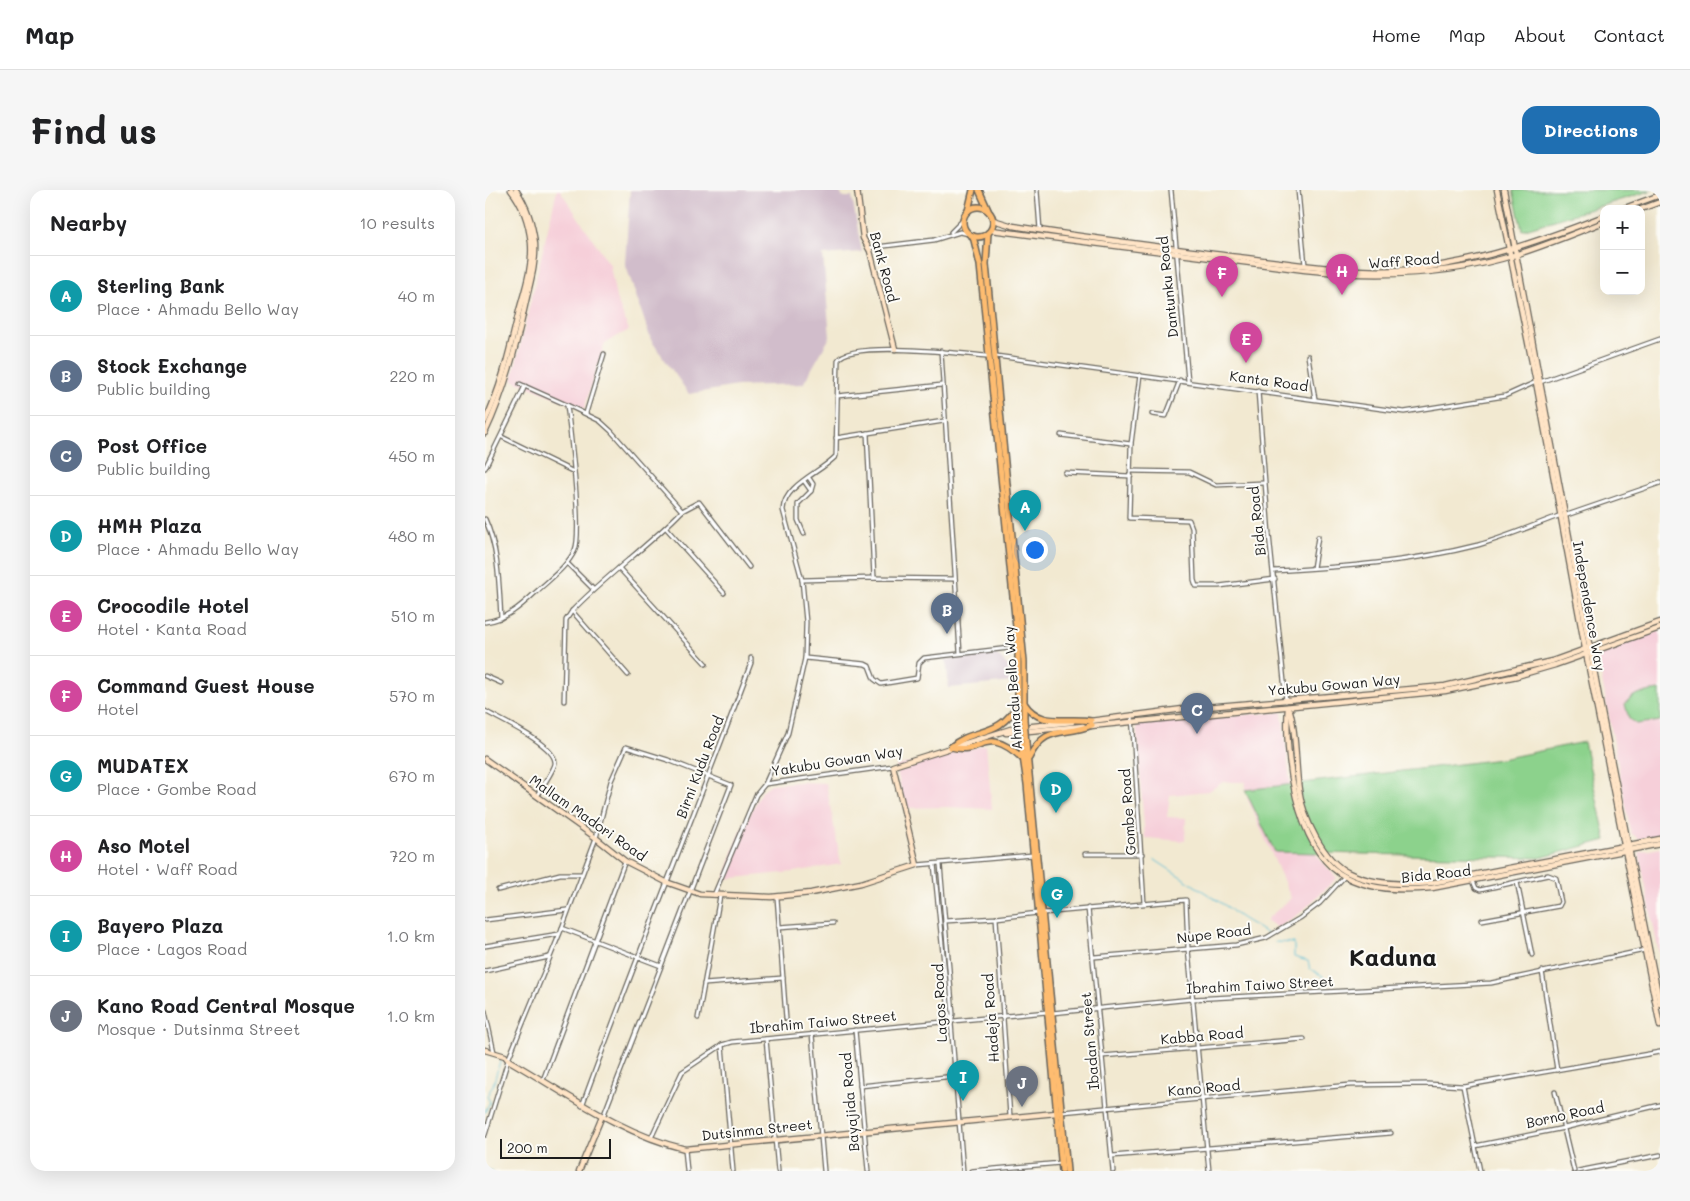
<!DOCTYPE html>
<meta charset="utf-8">
<style>
:root{--surface:#fff;--page:#f6f6f6;--text:#202124;--muted:#757577;--line:#e0e0e0;--accent:#1f6fb2}
body{margin:0;font-family:Mali,sans-serif;background:var(--page);color:var(--text)}
.controls{position:absolute;right:15px;top:15px;display:grid;overflow:hidden;border-radius:10px;box-shadow:0 5px 20px #0002}
.controls button{width:45px;height:45px;display:grid;place-items:center;padding:0;border:0;border-bottom:1px solid var(--line);background:var(--surface);color:var(--text);font:25px sans-serif}
.scale{position:absolute;left:15px;bottom:12px;width:111px;box-sizing:border-box;padding-left:5px;border:2px solid #1c1c1c;border-top:0;font-size:14px;line-height:18px;white-space:nowrap;color:#1c1c1c;-webkit-text-stroke:4px #fdfcf7;paint-order:stroke}
.you{position:absolute;left:549px;top:359px;width:18px;height:18px;margin:-12px;border:4px solid #fff;border-radius:50%;background:#1a73e8;box-shadow:0 0 0 8px #1a73e833}
.badge{display:grid;place-items:center;width:32px;height:32px;border-radius:50%;background:var(--accent);color:#fff;font-size:16px;font-weight:700}
.pin{position:absolute;translate:-50% -41px;filter:drop-shadow(0 1px 2px #0008)}
.pin::after{content:'';position:absolute;top:26px;width:18px;height:15px;background:inherit;clip-path:polygon(0 0,100% 0,50% 100%)}
.list{margin:0;padding:0;list-style:none}
h2{display:flex;justify-content:space-between;align-items:center;height:65px;margin:0;padding:0 20px;font-size:21px}
h2 small{font-size:16px;font-weight:400;color:var(--muted)}
.list li{display:grid;grid-template-columns:32px 1fr auto;gap:15px;align-items:center;box-sizing:border-box;height:80px;padding:0 20px;border-top:1px solid var(--line)}
.list b{display:block;font-size:19px;white-space:nowrap}
.list p{margin:0;font-size:16px;white-space:nowrap;color:var(--muted)}
.list em{font-size:16px;font-style:normal;color:var(--muted)}
.map{position:relative;flex:none;width:1175px;height:981px;overflow:hidden;border-radius:15px}
header{display:flex;align-items:center;gap:30px;box-sizing:border-box;height:70px;padding:0 25px;background:var(--surface);border-bottom:1px solid var(--line)}
header strong{font-size:24px}
nav{display:flex;gap:28px;margin-inline-start:auto;font-size:18px}
.intro{display:flex;align-items:center;justify-content:space-between;box-sizing:border-box;height:120px;padding:0 30px}
h1{margin:0;font-size:35px}
.button{padding:12px 22px;border-radius:15px;background:var(--accent);color:#fff;font-size:18px;font-weight:700}
main{display:flex;gap:30px;padding:0 30px}
aside{flex:1;background:var(--surface);border-radius:15px;box-shadow:0 5px 20px #0002}
.map>svg:first-child{display:block}
.built{fill:#f6cfd9}
.industrial{fill:#d1bdcb}
.green{fill:#8cd28c;stroke:#547754}
.lines{fill:none;stroke-linecap:round;stroke-linejoin:round}
.stream{stroke:#57bdd5;stroke-width:1}
.street-casing{stroke:#67645b;stroke-width:5.5}
.secondary-casing{stroke:#67645b;stroke-width:7}
.primary-casing{stroke:#67645b;stroke-width:8}
.street{stroke:#fff;stroke-width:3}
.secondary{stroke:#ffe4c6;stroke-width:4.5}
.primary{stroke:#febc70;stroke-width:5}
.primary-bridge-casing{stroke:#67645b;stroke-width:8;stroke-linecap:butt}
.primary-bridge{stroke:#febc70;stroke-width:5}
.labels{text-anchor:middle;stroke-width:4;stroke-linejoin:round;paint-order:stroke}
.street-label{font-size:14px;fill:#1c1c1c;stroke:#fdfcf7}
.town-label{font-size:24px;font-weight:bold;fill:#1c1c1c;stroke:#fdfcf7}
</style>
<header>
<strong>Map</strong>
<nav><a>Home</a><a>Map</a><a>About</a><a>Contact</a></nav>
</header>
<div class="intro"><h1>Find us</h1><a class="button">Directions</a></div>
<main>
<aside>
<h2>Nearby<small>10 results</small></h2>
<ul class="list">
<li><span class="badge" style="background:#0f9aa8">A</span><div><b>Sterling Bank</b><p>Place · Ahmadu Bello Way</p></div><em>40 m</em></li>
<li><span class="badge" style="background:#5c6f8a">B</span><div><b>Stock Exchange</b><p>Public building</p></div><em>220 m</em></li>
<li><span class="badge" style="background:#5c6f8a">C</span><div><b>Post Office</b><p>Public building</p></div><em>450 m</em></li>
<li><span class="badge" style="background:#0f9aa8">D</span><div><b>HMH Plaza</b><p>Place · Ahmadu Bello Way</p></div><em>480 m</em></li>
<li><span class="badge" style="background:#d1479c">E</span><div><b>Crocodile Hotel</b><p>Hotel · Kanta Road</p></div><em>510 m</em></li>
<li><span class="badge" style="background:#d1479c">F</span><div><b>Command Guest House</b><p>Hotel</p></div><em>570 m</em></li>
<li><span class="badge" style="background:#0f9aa8">G</span><div><b>MUDATEX</b><p>Place · Gombe Road</p></div><em>670 m</em></li>
<li><span class="badge" style="background:#d1479c">H</span><div><b>Aso Motel</b><p>Hotel · Waff Road</p></div><em>720 m</em></li>
<li><span class="badge" style="background:#0f9aa8">I</span><div><b>Bayero Plaza</b><p>Place · Lagos Road</p></div><em>1.0 km</em></li>
<li><span class="badge" style="background:#6b7280">J</span><div><b>Kano Road Central Mosque</b><p>Mosque · Dutsinma Street</p></div><em>1.0 km</em></li>
</ul>
</aside>
<div class="map">
<svg width="1175" height="981" viewBox="0 0 1175 981">
<rect width="100%" height="100%" fill="#fdfcf7"/>
<filter id="ink" filterUnits="userSpaceOnUse"><feTurbulence type="fractalNoise" baseFrequency=".02" numOctaves="2"/><feDisplacementMap in="SourceGraphic" scale="10" xChannelSelector="R" yChannelSelector="G"/><feConvolveMatrix kernelMatrix="1 2 1 2 8 2 1 2 1" color-interpolation-filters="sRGB"/></filter>
<filter id="wash" filterUnits="userSpaceOnUse"><feTurbulence type="fractalNoise" baseFrequency=".0096" numOctaves="4" result="noise"/><feDisplacementMap in="SourceGraphic" scale="20" xChannelSelector="R" yChannelSelector="G"/><feGaussianBlur stdDeviation="1.12" result="paint"/><feColorMatrix in="noise" values="0 0 0 0 0 0 0 0 0 0 0 0 0 0 0 0 0 1.4 0 .05"/><feComposite in="paint" operator="in"/></filter>
<g filter="url(#wash)">
<rect width="100%" height="100%" fill="#f2e9d1"/>
<g class="built">
<polygon points="72,0 75,0 125,75 131,108 144,140 120,153 99,219 27,190"/>
<polygon points="1175,441 1175,645 1154,649 1146,643 1113,469 1120,460"/>
<polygon points="797,522 807,608 814,634 832,666 852,688 815,723 793,738 781,730 806,708 763,610 760,592 738,592 724,601 685,605 682,627 701,628 700,651 660,648 651,533"/>
<polygon points="501,555 507,619 461,617 420,618 411,576"/>
<polygon points="314,592 341,593 356,674 308,682 239,689 254,645 277,601 286,594"/>
<polygon points="1175,658 1175,763 1174,764 1154,662"/>
</g>
<g class="industrial">
<polygon points="145,0 353,0 358,7 367,7 377,62 338,65 345,147 318,194 252,196 204,204 166,150 140,73"/>
<polygon points="510,463 526,479 528,492 464,498 461,469"/>
</g>
<g class="green">
<polygon points="1028,0 1168,0 1037,40"/>
<path d="M1175,500v31l-24,3 -7,-5 -4,-15c8,-12 22,-12 35,-14z"/>
<polygon points="1099,552 1121,650 1055,668 790,662 760,600 1016,569"/>
</g>
<g class="lines">
<g class="stream">
<path d="M670,670l74,48c12,12 25,16 38,26"/>
<polyline points="790,752 809,753 809,767 823,771 825,779 838,786 836,797"/>
<polyline points="0,922 5,912 2,906 8,895 16,868"/>
<polyline points="0,979 8,981"/>
</g>
</g>
</g>
<g filter="url(#ink)">
<g class="lines">
<g class="street-casing">
<g id="street">
<polyline points="552,0 555,40"/>
<polyline points="686,0 703,191"/>
<polyline points="813,0 820,75"/>
<polyline points="466,42 478,30"/>
<polyline points="383,58 449,50 475,42 484,44"/>
<polyline points="456,161 475,463"/>
<polyline points="511,166 919,222 1020,206 1051,192"/>
<polyline points="823,166 830,209"/>
<polyline points="655,185 646,254 644,328 704,330 707,338 709,390 711,396 734,396 790,389"/>
<polyline points="1055,192 1175,149"/>
<polyline points="773,201 784,344 801,511"/>
<polyline points="352,206 457,195"/>
<path d="M82,215l33,16 11,10 71,80c-34,36 -76,64 -110,100l56,64"/>
<polyline points="101,223 119,164"/>
<polyline points="667,224 681,226 695,190"/>
<polyline points="382,243 389,388"/>
<polyline points="576,245 646,254"/>
<polyline points="17,247 89,282"/>
<polyline points="351,248 459,231"/>
<polyline points="0,278 40,196"/>
<polyline points="646,281 704,282 731,295 779,293"/>
<polyline points="580,283 646,286"/>
<polyline points="324,288 328,294 326,301"/>
<polyline points="197,321 214,312 264,377"/>
<polyline points="1082,325 1175,293"/>
<path d="M0,329c14,31 14,66 16,99"/>
<polyline points="181,338 239,403"/>
<polyline points="319,344 313,330 313,314 326,301 319,291"/>
<polyline points="82,373 108,399"/>
<polyline points="134,378 221,474"/>
<polyline points="828,378 833,347"/>
<path d="M789,381c68,-4 138,-9 204,-26 28,-8 56,-20 83,-30"/>
<polyline points="317,390 389,388 470,389"/>
<path d="M0,432c22,-3 36,-16 51,-30 14,-13 31,-25 39,-42 8,-19 -5,-119 -8,-145l-47,-21"/>
<polyline points="320,468 380,474 384,476 389,489 396,494 432,488 434,473 439,468 533,457"/>
<polyline points="0,486 16,493"/>
<polyline points="79,511 81,430 87,421"/>
<path d="M0,521c15,9 69,33 70,51 1,5 -14,27 -18,33"/>
<polyline points="647,525 659,713"/>
<path d="M280,594l23,-51 17,-75 1,-36 -4,-42 -19,-70c1,-25 37,-37 53,-54l2,-96c11,-20 126,-6 150,-4"/>
<polyline points="600,664 657,664"/>
<polyline points="449,674 464,824 466,829"/>
<polyline points="455,674 468,824 466,832 478,981"/>
<polyline points="432,675 548,665"/>
<polyline points="988,691 991,698 995,700 1063,685 1071,688 1076,712 1074,716 997,730"/>
<polyline points="1032,692 1047,765"/>
<polyline points="13,700 75,684 96,684"/>
<polyline points="229,705 271,605 280,594 408,576"/>
<polyline points="292,707 301,829"/>
<polyline points="603,718 628,981"/>
<polyline points="558,723 701,710 703,759 724,981"/>
<polyline points="511,728 525,926"/>
<polyline points="0,730 82,720"/>
<polyline points="460,731 511,728 553,723"/>
<polyline points="294,737 348,733"/>
<polyline points="0,756 74,744"/>
<polyline points="609,767 751,755 781,748 815,728 835,713 860,686"/>
<polyline points="0,781 64,767"/>
<polyline points="1057,781 1072,880"/>
<polyline points="219,794 298,788"/>
<polyline points="0,821 9,862"/>
<polyline points="567,823 707,809 1006,793 1160,760"/>
<polyline points="213,828 235,706"/>
<polyline points="370,840 383,981"/>
<polyline points="327,844 339,981"/>
<polyline points="281,849 293,981"/>
<polyline points="237,855 248,981"/>
<polyline points="617,866 819,849"/>
<polyline points="58,890 140,671"/>
<polyline points="375,896 470,886"/>
<polyline points="978,896 995,981"/>
<polyline points="1070,902 1089,981"/>
<path d="M97,916c54,-149 114,-295 169,-443v-5"/>
<polyline points="577,922 865,895 942,894 978,896 1175,862"/>
<polyline points="118,927 246,595 183,570 141,557 126,591 111,648 77,738 176,776"/>
<polyline points="0,945 23,870 77,738"/>
<polyline points="166,948 197,882 237,855 247,852 562,822"/>
<polyline points="990,956 1079,938 1175,915"/>
<polyline points="200,959 202,981"/>
<polyline points="627,966 906,943"/>
<polyline points="486,981 576,973"/>
<polyline points="1093,981 1175,965"/>
</g>
</g>
<g class="secondary-casing">
<g id="secondary">
<polyline points="372,0 378,48 385,61 410,159"/>
<polyline points="1012,0 1051,192 1100,458 1175,836"/>
<polyline points="1019,0 1118,528 1175,814"/>
<polyline points="1137,19 1175,5"/>
<polyline points="1156,19 1175,12"/>
<path d="M508,30l20,6c74,12 150,21 225,31 60,7 123,19 184,11 64,-8 123,-29 182,-52"/>
<path d="M506,40l314,40c72,8 144,6 213,-16 29,-9 57,-21 86,-32"/>
<path d="M0,231c17,-35 25,-73 34,-110 6,-22 14,-45 12,-68 -2,-19 -8,-38 -20,-53"/>
<path d="M0,243c20,-42 31,-86 41,-132 4,-18 10,-37 9,-57 -2,-18 -8,-38 -19,-54"/>
<path d="M803,517c-4,47 8,137 51,166 26,17 63,18 93,15l228,-44"/>
<path d="M805,521c7,25 5,53 9,79 4,27 24,71 50,83 24,12 55,12 82,10l229,-44"/>
<polyline points="605,531 698,519 960,496 1067,471 1175,432"/>
<polyline points="606,536 960,501 1032,486 1070,475 1175,438"/>
<polyline points="521,543 598,536"/>
<polyline points="0,569 111,648 140,671 181,692 215,704 286,707 326,703 376,693 432,675 408,576 529,538 587,532"/>
<path d="M0,860l20,6 3,4c58,33 111,73 177,89l371,-36"/>
<polyline points="94,981 117,926"/>
</g>
</g>
<g class="primary-casing">
<g id="primary">
<polyline points="494,0 503,20"/>
<circle cx="493" cy="32" r="15"/>
<polyline points="483,21 488,0"/>
<polyline points="503,43 501,74 539,472 539,529"/>
<polyline points="488,46 495,75 533,457 533,529"/>
<path d="M539,513c16,25 42,14 67,18"/>
<polyline points="536,553 542,594 577,981"/>
<polyline points="541,553 582,981"/>
<path d="M466,557c21,-20 49,-8 67,-44"/>
<path d="M466,557c32,9 33,-24 72,12"/>
<path d="M544,568c16,-34 34,-21 63,-33"/>
</g>
</g>
<use href="#street" class="street"/>
<use href="#secondary" class="secondary"/>
<use href="#primary" class="primary"/>
<g class="primary-bridge-casing">
<g id="primary-bridge">
<polyline points="533,529 536,553"/>
<polyline points="539,529 541,553"/>
</g>
</g>
<use href="#primary-bridge" class="primary-bridge"/>
</g>
</g>
<g class="labels">
<g class="street-label">
<text transform="translate(919 71) rotate(-4)" y="5">Waff Road</text>
<text transform="translate(399 77) rotate(75)" y="5">Bank Road</text>
<text transform="translate(683 97) rotate(-96)" y="5">Dantunku Road</text>
<text transform="translate(784 191) rotate(8)" y="5">Kanta Road</text>
<text transform="translate(772 331) rotate(-96)" y="5">Bida Road</text>
<text transform="translate(1104 416) rotate(80)" y="5">Independence Way</text>
<text transform="translate(849 495) rotate(-5)" y="5">Yakubu Gowan Way</text>
<text transform="translate(528 498) rotate(-94)" y="5">Ahmadu Bello Way</text>
<text transform="translate(352 571) rotate(-9)" y="5">Yakubu Gowan Way</text>
<text transform="translate(215 577) rotate(-69)" y="5">Birni Kudu Road</text>
<text transform="translate(643 622) rotate(-94)" y="5">Gombe Road</text>
<text transform="translate(103 628) rotate(35)" y="5">Mallam Madori Road</text>
<text transform="translate(951 684) rotate(-6)" y="5">Bida Road</text>
<text transform="translate(729 744) rotate(-7)" y="5">Nupe Road</text>
<text transform="translate(775 795) rotate(-3)" y="5">Ibrahim Taiwo Street</text>
<text transform="translate(455 813) rotate(-93)" y="5">Lagos Road</text>
<text transform="translate(506 828) rotate(-94)" y="5">Hadeja Road</text>
<text transform="translate(338 832) rotate(-5)" y="5">Ibrahim Taiwo Street</text>
<text transform="translate(717 846) rotate(-5)" y="5">Kabba Road</text>
<text transform="translate(605 851) rotate(-95)" y="5">Ibadan Street</text>
<text transform="translate(719 898) rotate(-5)" y="5">Kano Road</text>
<text transform="translate(365 912) rotate(-95)" y="5">Bayajida Road</text>
<text transform="translate(1080 925) rotate(-12)" y="5">Borno Road</text>
<text transform="translate(272 940) rotate(-6)" y="5">Dutsinma Street</text>
</g>
<g class="town-label">
<text x="908" y="776">Kaduna</text>
</g>
</g>
</svg>
<div class="controls">
<button>+</button>
<button>−</button>
</div>
<div class="scale">200 m</div>
<div class="you"></div>
<div class="pin badge" style="left:540px;top:341px;background:#0f9aa8">A</div>
<div class="pin badge" style="left:462px;top:444px;background:#5c6f8a">B</div>
<div class="pin badge" style="left:712px;top:544px;background:#5c6f8a">C</div>
<div class="pin badge" style="left:571px;top:623px;background:#0f9aa8">D</div>
<div class="pin badge" style="left:761px;top:173px;background:#d1479c">E</div>
<div class="pin badge" style="left:737px;top:107px;background:#d1479c">F</div>
<div class="pin badge" style="left:572px;top:728px;background:#0f9aa8">G</div>
<div class="pin badge" style="left:857px;top:105px;background:#d1479c">H</div>
<div class="pin badge" style="left:478px;top:911px;background:#0f9aa8">I</div>
<div class="pin badge" style="left:537px;top:917px;background:#6b7280">J</div>
</div>
</main>
